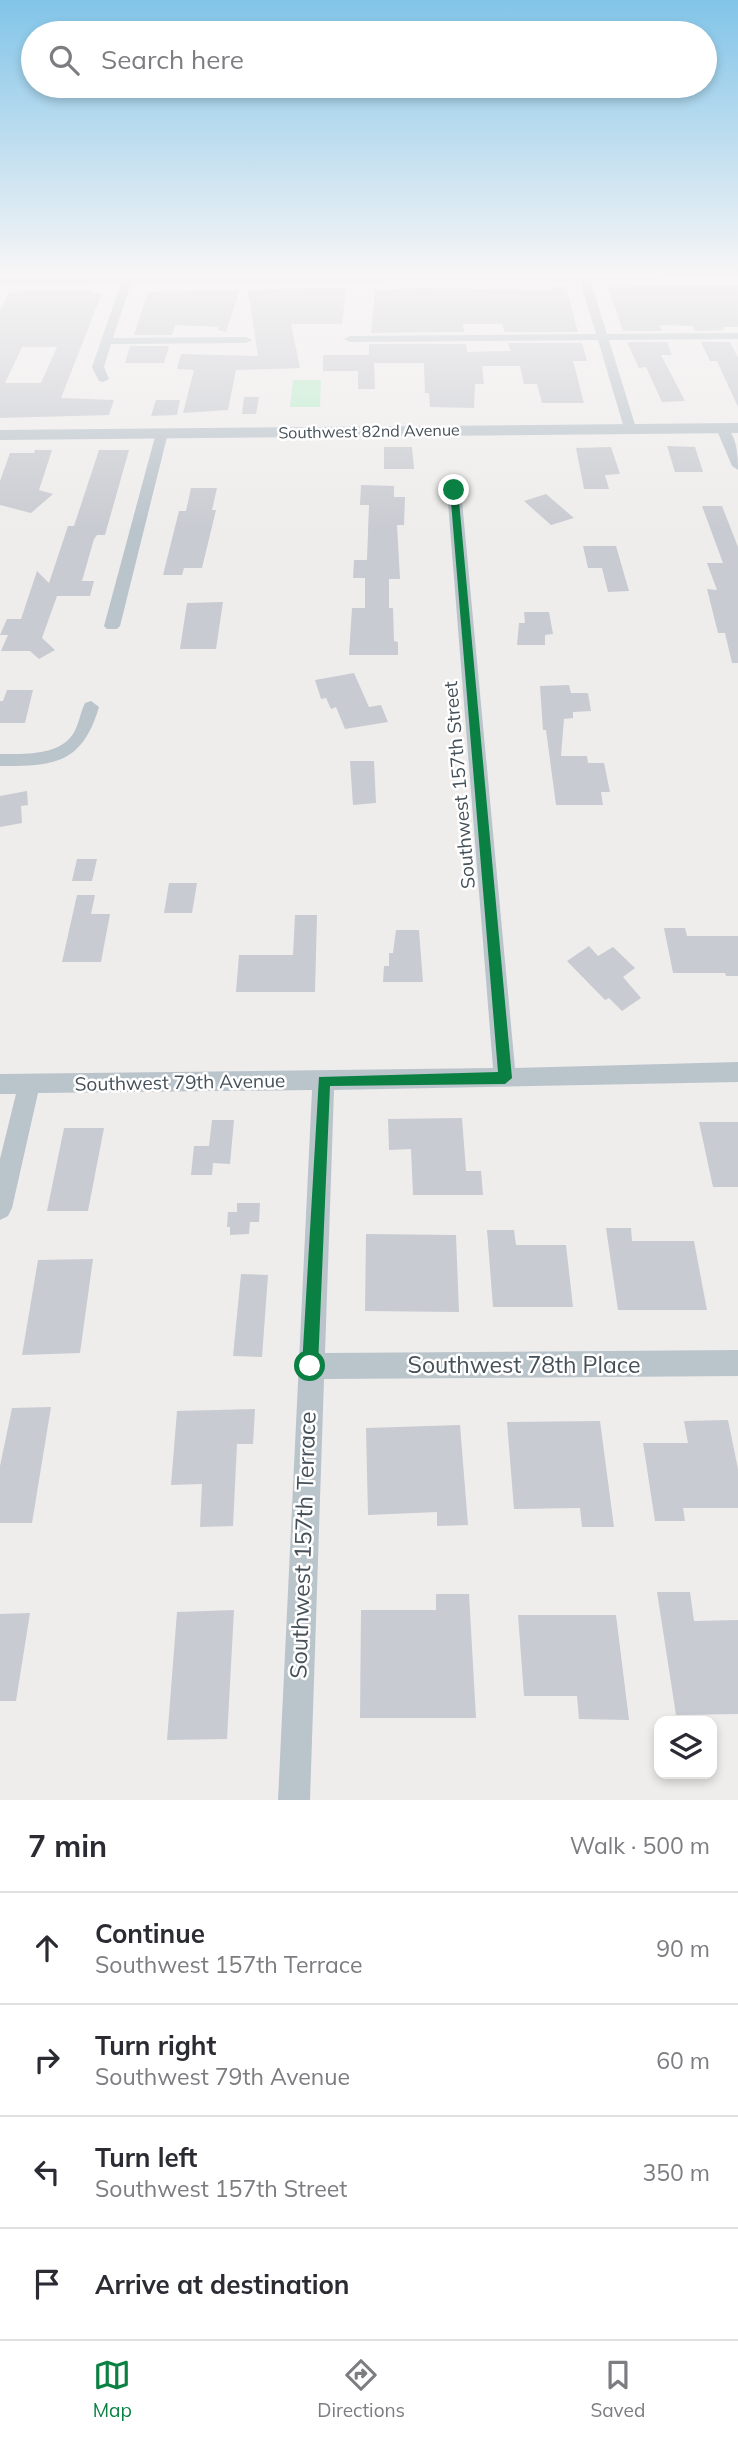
<!DOCTYPE html>
<meta charset="utf-8">
<style>
:root{--surface:#fff;--page:#f7f7f7;--text:#2b2b33;--muted:#7c7c81;--line:#e1e1e2;--accent:#0b8043}
body{margin:0;font-family:Mulish,sans-serif;background:var(--page);color:var(--text)}
.controls{position:absolute;right:21px;bottom:21px;display:grid;overflow:hidden;border-radius:14px;box-shadow:0 4px 10px #0003}
.controls button{width:63px;height:63px;display:grid;place-items:center;padding:0;border:0;border-bottom:2px solid var(--line);background:var(--surface);color:var(--text);font:35px sans-serif}
.stop{position:absolute;width:21px;height:21px;margin:-16px;border:5px solid #0b8043;border-radius:50%;background:#fff}
.stop.end{background:#0b8043;border-color:#fff;box-shadow:0 2px 7px #0008}
.list{margin:0;padding:0;list-style:none}
h2{display:flex;justify-content:space-between;align-items:center;height:91px;margin:0;padding:0 28px;font-size:30px}
h2 small{font-size:23px;font-weight:400;color:var(--muted)}
.list li{display:grid;grid-template-columns:46px 1fr auto;gap:21px;align-items:center;box-sizing:border-box;height:112px;padding:0 28px;border-top:2px solid var(--line)}
.list b{display:block;font-size:26px;white-space:nowrap}
.list p{margin:0;font-size:23px;white-space:nowrap;color:var(--muted)}
.list em{font-size:23px;font-style:normal;color:var(--muted)}
.icon{flex:none;width:38px;height:38px;fill:none;stroke:currentColor;stroke-width:2;stroke-linecap:round;stroke-linejoin:round}
.map{position:relative;flex:none;width:738px;height:1800px;overflow:hidden}
.search{position:absolute;background:var(--surface);box-shadow:0 4px 10px #0003;left:21px;right:21px;top:21px;height:77px;display:flex;align-items:center;gap:18px;box-sizing:border-box;padding:0 24px;border-radius:38px;color:var(--muted);font-size:26px}
.sheet{height:539px;background:var(--surface)}
nav{display:flex;justify-content:space-around;align-items:center;box-sizing:border-box;height:98px;border-top:2px solid var(--line);background:var(--surface);font-size:19px;color:var(--muted)}
nav a{display:grid;justify-items:center;gap:4px}
nav .on{color:var(--accent)}
.map>svg:first-child{display:block}
.green{fill:#baecca}
.building{fill:#c8cbd1;fill-rule:evenodd}
.lines{fill:none;stroke-linecap:round;stroke-linejoin:round}
.minor{fill:#bac4cb;fill-rule:evenodd}
.tertiary{fill:#bac4cb;fill-rule:evenodd}
.route{fill:#0b8043}
.labels{text-anchor:middle;stroke-width:5;stroke-linejoin:round;paint-order:stroke}
.far-street-label{font-size:16px;fill:#455058;stroke:#fff}
.street-label{font-size:19px;fill:#455058;stroke:#fff}
.near-street-label{font-size:23px;fill:#455058;stroke:#fff}
</style>
<div class="map">
<svg width="738" height="1800" viewBox="0 0 738 1800">
<rect width="100%" height="100%" fill="#efecec"/>
<polygon class="green" points="293,380 321,380 320,407 290,407"/>
<g class="building">
<polygon points="738,286 738,327 722,327 724,330 695,331 693,326 660,325 662,331 623,331 608,287"/>
<polygon points="550,287 566,287 578,332 505,332 502,324 463,324 464,332 371,333 375,290 417,288 551,290"/>
<polygon points="307,288 346,288 342,324 291,324 300,368 236,370 228,410 183,413 194,370 177,369 181,354 258,356 248,290"/>
<path d="M24,290h70l-1,3h9l-41,105 53,2 -5,15 -109,3v-107l8,-18h13zM22,347h35l-16,36h-36z"/>
<polygon points="224,290 240,290 226,332 218,330 218,327 175,325 172,335 134,335 148,292"/>
<polygon points="627,342 667,342 672,355 661,355 685,401 662,402 646,367 639,368"/>
<polygon points="701,342 730,342 738,358 738,407 717,361 710,361"/>
<polygon points="508,343 582,343 587,361 573,361 584,403 542,403 537,384 524,384 520,366 482,366 484,384 475,384 474,408 430,407 429,393 425,393 424,363 374,363 375,389 358,389 358,371 323,371 323,355 369,355 369,344 466,344 467,352 511,351"/>
<polygon points="130,346 169,346 164,363 125,363"/>
<polygon points="244,397 259,397 256,414 242,414"/>
<polygon points="156,400 180,400 177,415 151,416"/>
<polygon points="667,446 695,447 703,472 675,472"/>
<polygon points="384,447 412,447 414,469 384,469"/>
<polygon points="611,447 620,474 605,475 609,489 584,489 576,448"/>
<polygon points="35,450 52,450 39,490 53,494 31,513 0,505 0,481 10,453 34,453"/>
<polygon points="99,450 129,450 105,535 97,535 94,539 82,581 94,581 90,596 57,596 42,638 55,650 39,659 30,651 1,651 8,635 0,635 7,619 21,619 37,571 49,583 68,526 74,526"/>
<polygon points="361,485 394,486 394,497 405,497 404,525 397,525 400,579 389,579 389,608 393,608 394,641 398,642 398,655 349,655 352,608 365,608 365,578 353,578 354,560 367,560 369,505 360,505"/>
<polygon points="191,488 217,488 212,510 216,510 202,568 184,568 182,575 163,575 179,511 186,511"/>
<polygon points="546,494 574,518 551,525 524,501"/>
<polygon points="702,506 722,506 738,547 738,663 732,663 725,633 718,633 707,589 717,590 707,563 723,563"/>
<polygon points="583,546 616,546 629,591 608,592 602,568 588,568"/>
<polygon points="223,602 216,649 180,649 187,603"/>
<polygon points="524,612 549,612 553,634 545,635 545,645 517,645 519,623 525,623"/>
<polygon points="354,673 369,707 381,705 388,722 345,729 336,707 331,709 326,698 321,699 315,680"/>
<polygon points="569,685 571,693 588,693 591,711 573,712 573,718 564,719 561,756 587,756 588,763 604,763 610,792 601,792 603,805 556,805 546,730 543,730 540,686"/>
<polygon points="7,690 33,690 25,723 0,723 0,701 3,701"/>
<polygon points="350,761 374,761 376,803 353,805"/>
<polygon points="27,791 28,805 21,806 22,823 0,827 0,796"/>
<polygon points="77,859 97,859 92,881 72,881"/>
<polygon points="169,883 197,883 192,913 164,913"/>
<polygon points="77,895 95,895 91,914 110,914 101,962 62,962"/>
<polygon points="295,915 317,915 315,992 236,992 239,955 293,955"/>
<polygon points="664,928 685,928 687,936 738,936 738,976 726,976 725,973 673,973"/>
<polygon points="396,930 419,930 423,982 383,982 384,966 389,966 389,953 393,953"/>
<polygon points="589,946 598,956 613,947 635,968 623,977 641,998 622,1011 609,998 605,1000 567,961"/>
<polygon points="462,1118 466,1171 481,1171 483,1195 413,1195 411,1149 389,1150 388,1119"/>
<polygon points="212,1120 234,1120 230,1164 213,1163 212,1175 191,1175 194,1146 209,1146"/>
<polygon points="699,1122 738,1122 738,1187 713,1187"/>
<polygon points="64,1128 104,1128 88,1211 47,1211"/>
<polygon points="237,1203 260,1203 259,1222 250,1222 249,1234 230,1235 230,1227 227,1227 228,1212 237,1212"/>
<polygon points="606,1228 631,1228 632,1241 694,1241 707,1310 618,1310"/>
<polygon points="487,1230 514,1230 516,1245 566,1245 573,1307 493,1307"/>
<polygon points="366,1234 456,1235 459,1312 365,1311"/>
<polygon points="93,1259 80,1353 22,1355 38,1260"/>
<polygon points="241,1274 268,1275 262,1357 233,1356"/>
<polygon points="51,1407 32,1523 0,1523 0,1466 12,1408"/>
<polygon points="255,1409 253,1444 237,1444 233,1526 200,1527 202,1484 171,1485 177,1411"/>
<polygon points="728,1420 738,1469 738,1508 683,1508 685,1521 655,1521 643,1443 688,1443 684,1421"/>
<polygon points="600,1421 614,1527 582,1527 580,1508 514,1509 507,1422"/>
<polygon points="460,1425 468,1525 437,1526 437,1512 368,1515 366,1428"/>
<polygon points="657,1592 690,1592 694,1621 738,1620 738,1714 676,1715"/>
<polygon points="436,1594 469,1594 476,1718 360,1718 361,1610 436,1610"/>
<polygon points="234,1610 227,1739 167,1740 177,1612"/>
<polygon points="30,1613 16,1701 0,1701 0,1614"/>
<polygon points="518,1615 616,1615 629,1720 579,1719 577,1696 524,1696"/>
</g>
<g class="lines">
<g class="minor">
<polygon points="664,277 659,280 590,280 607,334 738,333 738,339 609,340 636,428 630,432 624,428 598,340 350,342 344,339 350,336 596,334 580,281 131,283 113,338 246,337 252,340 246,343 111,344 104,367 109,379 103,382 99,381 92,367 121,283 0,284 0,278"/>
<path d="M722,424c15,8 16,31 16,46l-6,-4 -16,-38z"/>
<polygon points="162,429 168,433 120,626 117,629 107,629 104,626 156,433"/>
<polygon points="454,486 461,490 515,1068 738,1062 738,1082 334,1090 325,1353 738,1350 738,1376 324,1379 310,1800 278,1800 312,1090 38,1093 12,1208 8,1216 0,1220 0,1159 16,1094 0,1094 0,1074 493,1068 447,490"/>
<path d="M91,701l8,6c-17,57 -44,59 -99,59v-12c22,0 59,2 73,-20 6,-9 7,-21 12,-31z"/>
</g>
<polygon class="tertiary" points="738,423 738,433 0,440 0,430"/>
</g>
<linearGradient id="sky" x2="0" y2="1"><stop stop-color="#81c4e8"/><stop offset="0.52" stop-color="#f8f6f6"/><stop offset="1" stop-color="#f8f6f6" stop-opacity="0"/></linearGradient>
<rect width="738" height="529" fill="url(#sky)"/>
<polygon class="route" points="454,487 458,490 512,1078 505,1084 330,1086 318,1366 315,1372 310,1374 304,1372 302,1366 319,1077 498,1072 450,490"/>
<g class="labels">
<g class="far-street-label">
<text transform="translate(369 431) rotate(-1)" y="6">Southwest 82nd Avenue</text>
</g>
<g class="street-label">
<text transform="translate(459 785) rotate(-95)" y="7">Southwest 157th Street</text>
<text transform="translate(180 1082) rotate(-1)" y="7">Southwest 79th Avenue</text>
</g>
<g class="near-street-label">
<text x="524" y="1373">Southwest 78th Place</text>
<text transform="translate(303 1545) rotate(-88)" y="8">Southwest 157th Terrace</text>
</g>
</g>
</svg>
<div class="controls">
<button><svg class="icon" aria-label="layers" viewBox="0 0 24 24"><path d="M12 4l9 5-9 5-9-5zM3 14l9 5 9-5"/></svg></button>
</div>
<div class="stop" style="left:310px;top:1366px"></div>
<div class="stop end" style="left:454px;top:490px"></div>
<div class="search"><svg class="icon" aria-label="search" viewBox="0 0 24 24"><circle cx="10" cy="10" r="6"/><path d="M15 15l6 6"/></svg>Search here</div>
</div>
<section class="sheet">
<h2>7 min<small>Walk · 500 m</small></h2>
<ul class="list">
<li><svg class="icon" aria-label="ahead" viewBox="0 0 24 24"><path d="M12 20V5M6 11l6-6 6 6"/></svg><div><b>Continue</b><p>Southwest 157th Terrace</p></div><em>90 m</em></li>
<li><svg class="icon" aria-label="right" viewBox="0 0 24 24"><path d="M7 20v-9h11M14 6l5 5-5 5"/></svg><div><b>Turn right</b><p>Southwest 79th Avenue</p></div><em>60 m</em></li>
<li><svg class="icon" aria-label="left" viewBox="0 0 24 24"><path d="M17 20v-9H6M10 6l-5 5 5 5"/></svg><div><b>Turn left</b><p>Southwest 157th Street</p></div><em>350 m</em></li>
<li><svg class="icon" aria-label="arrive" viewBox="0 0 24 24"><path d="M6 21V4h12l-3 4 3 4H6"/></svg><div><b>Arrive at destination</b></div></li>
</ul>
</section>
<nav>
<a class="on"><svg class="icon" aria-label="map" viewBox="0 0 24 24"><path d="M3 6l6-2 6 2 6-2v14l-6 2-6-2-6 2zM9 4v14M15 6v14"/></svg>Map</a>
<a><svg class="icon" aria-label="directions" viewBox="0 0 24 24"><path d="M12 3l9 9-9 9-9-9zM9 14v-3h6M13 9l2 2-2 2"/></svg>Directions</a>
<a><svg class="icon" aria-label="saved" viewBox="0 0 24 24"><path d="M7 4h10v16l-5-4-5 4z"/></svg>Saved</a>
</nav>
